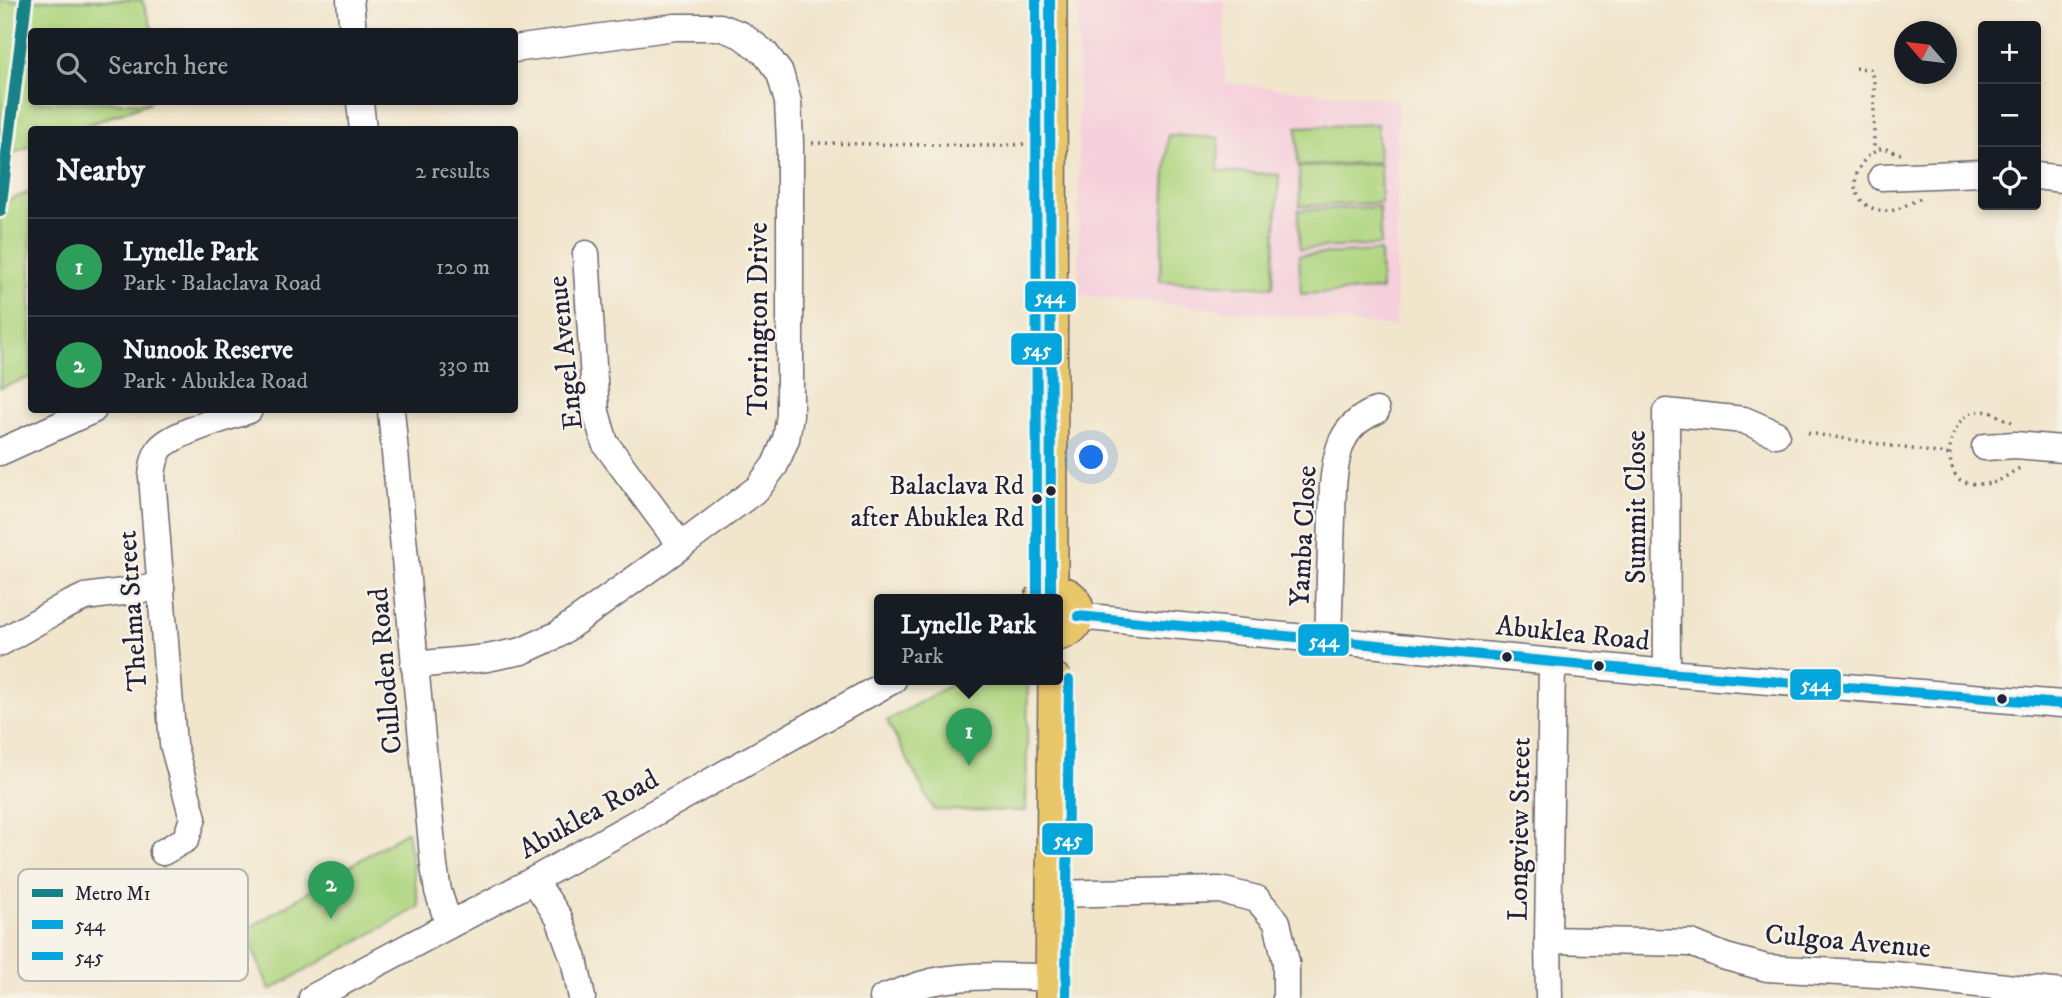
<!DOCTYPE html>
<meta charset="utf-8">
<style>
:root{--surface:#171b24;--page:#20242c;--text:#f1f3f6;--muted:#9ea1a6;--line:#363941;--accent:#d1495b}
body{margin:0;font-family:"IM FELL DW Pica",serif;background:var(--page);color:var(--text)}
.controls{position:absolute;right:21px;top:21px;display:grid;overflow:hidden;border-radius:7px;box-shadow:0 4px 10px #0003}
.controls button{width:63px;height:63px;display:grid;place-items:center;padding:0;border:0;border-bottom:2px solid var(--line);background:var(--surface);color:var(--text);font:35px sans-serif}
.compass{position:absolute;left:1894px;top:21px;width:63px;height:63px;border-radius:50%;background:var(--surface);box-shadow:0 4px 10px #0003;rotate:298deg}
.you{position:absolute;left:1092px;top:458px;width:24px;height:24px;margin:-18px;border:5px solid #fff;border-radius:50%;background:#1a73e8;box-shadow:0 0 0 10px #1a73e833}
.badge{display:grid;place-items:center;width:46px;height:46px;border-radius:50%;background:var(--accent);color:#fff;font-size:23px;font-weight:700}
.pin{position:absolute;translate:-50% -58px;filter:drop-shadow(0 2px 4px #0008)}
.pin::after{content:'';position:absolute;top:37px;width:24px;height:21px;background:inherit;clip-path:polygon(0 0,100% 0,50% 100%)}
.popup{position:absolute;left:874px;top:594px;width:189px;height:91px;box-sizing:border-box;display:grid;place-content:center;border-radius:7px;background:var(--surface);filter:drop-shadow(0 2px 5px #0005);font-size:23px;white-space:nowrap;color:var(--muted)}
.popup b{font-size:26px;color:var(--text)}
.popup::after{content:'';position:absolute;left:50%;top:100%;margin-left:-14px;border:14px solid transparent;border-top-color:var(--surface)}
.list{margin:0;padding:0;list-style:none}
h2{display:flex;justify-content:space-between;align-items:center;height:91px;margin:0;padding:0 28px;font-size:30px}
h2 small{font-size:23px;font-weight:400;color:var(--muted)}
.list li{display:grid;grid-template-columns:46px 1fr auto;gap:21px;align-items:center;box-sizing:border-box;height:98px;padding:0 28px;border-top:2px solid var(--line)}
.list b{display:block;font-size:26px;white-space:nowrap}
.list p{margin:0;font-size:23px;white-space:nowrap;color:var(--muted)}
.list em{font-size:23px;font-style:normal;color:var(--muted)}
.icon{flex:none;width:38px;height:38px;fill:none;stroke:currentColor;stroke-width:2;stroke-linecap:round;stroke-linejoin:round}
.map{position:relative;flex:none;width:2062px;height:998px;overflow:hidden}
.search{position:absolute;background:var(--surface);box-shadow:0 4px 10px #0003;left:28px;top:28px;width:490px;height:77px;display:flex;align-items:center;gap:18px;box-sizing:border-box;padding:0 24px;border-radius:7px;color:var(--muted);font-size:26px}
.panel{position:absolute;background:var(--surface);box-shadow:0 4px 10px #0003;left:28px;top:126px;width:490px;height:287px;border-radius:7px}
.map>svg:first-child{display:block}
.built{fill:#f5cfdb}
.green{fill:#afd57f;stroke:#687c5d;stroke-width:2}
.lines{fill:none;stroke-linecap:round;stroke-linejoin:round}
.minor-casing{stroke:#6a666e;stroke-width:29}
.major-casing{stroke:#6a666e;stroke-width:36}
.path{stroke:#6a666e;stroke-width:3.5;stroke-dasharray:2 5;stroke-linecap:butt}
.minor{stroke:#fff;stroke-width:26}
.major{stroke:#e9c769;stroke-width:33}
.bus-1-casing{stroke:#f7f3e8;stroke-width:16}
.bus-2-casing{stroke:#f7f3e8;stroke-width:16}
.bus-1{stroke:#03a6dd;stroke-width:10}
.bus-2{stroke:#03a6dd;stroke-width:10}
.metro-1-casing{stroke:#f7f3e8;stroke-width:18}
.metro-1{stroke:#168388;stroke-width:12}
.bus-dot{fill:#22223b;stroke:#f7f3e8;stroke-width:2.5}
.labels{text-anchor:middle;stroke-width:5;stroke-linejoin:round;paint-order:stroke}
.bus-label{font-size:26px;fill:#22223b;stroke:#f7f3e8;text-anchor:end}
.street-label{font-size:28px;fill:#22223b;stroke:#f7f3e8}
.key{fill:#f7f3e8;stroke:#b7b4b4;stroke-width:2}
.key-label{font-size:19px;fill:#22223b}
.line-badge{stroke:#f7f3e8;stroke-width:2.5}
.badge-label{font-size:19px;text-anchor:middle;font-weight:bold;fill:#fff}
</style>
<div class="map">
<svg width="2062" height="998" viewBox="0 0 2062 998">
<rect width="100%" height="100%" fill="#f7f3e8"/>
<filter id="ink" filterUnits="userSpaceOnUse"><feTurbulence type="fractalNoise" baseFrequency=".0143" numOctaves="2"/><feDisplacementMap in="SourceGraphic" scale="14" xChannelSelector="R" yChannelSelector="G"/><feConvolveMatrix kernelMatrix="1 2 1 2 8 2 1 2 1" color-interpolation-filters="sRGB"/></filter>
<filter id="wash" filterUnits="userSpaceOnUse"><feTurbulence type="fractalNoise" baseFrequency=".00686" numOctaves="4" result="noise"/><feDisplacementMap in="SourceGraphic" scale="28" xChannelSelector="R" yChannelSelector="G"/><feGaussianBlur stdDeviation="1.57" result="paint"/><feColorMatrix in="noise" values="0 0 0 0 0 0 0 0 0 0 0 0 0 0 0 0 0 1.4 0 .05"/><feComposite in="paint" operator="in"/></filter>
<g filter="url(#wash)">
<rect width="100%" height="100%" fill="#f1e5cc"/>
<polygon class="built" points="1078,0 1224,0 1225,83 1398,100 1396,327 1079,295"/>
<g class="green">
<polygon points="0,0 142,0 153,31 32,32 32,102 151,102 76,129 32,130 31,146 0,158"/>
<polygon points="1377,124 1379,162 1298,166 1297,127"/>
<polygon points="1168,135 1219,138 1218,171 1279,175 1273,287 1160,281"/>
<polygon points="1380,164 1381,203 1300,206 1299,167"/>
<polygon points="31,192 31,377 0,388 0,203"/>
<polygon points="1379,207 1381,245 1300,249 1298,210"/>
<polygon points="1380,251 1381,290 1301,294 1299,255"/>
<polygon points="959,680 1028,680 1026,811 934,810 887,721"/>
<polygon points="407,831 419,907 270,990 245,931"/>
</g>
</g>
<g filter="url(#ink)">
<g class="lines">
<g class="minor-casing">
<g id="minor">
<polyline points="350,0 353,32"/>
<polyline points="360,102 363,130"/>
<polyline points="2036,176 2062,179"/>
<polyline points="1882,177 1983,173"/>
<polyline points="586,254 596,412 605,443 681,546"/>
<polyline points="391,410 434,866 438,891 449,925"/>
<polyline points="1985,447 2015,445 2062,449"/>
<polyline points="0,452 93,410"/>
<polyline points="1078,616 1667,673 2062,704"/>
<path d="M1328,640l5,-154c3,-35 8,-61 43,-75"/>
<polyline points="0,643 61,608 85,597 161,587"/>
<polyline points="414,665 487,658 522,651 557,635 681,546 758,488 775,465 786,439 790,415 790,142 788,102 780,73 765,53 741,35 720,27 675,27 514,49"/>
<polyline points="1667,673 1666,412 1744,420 1776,434"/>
<path d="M163,852l23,-13 7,-21 -20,-74 -21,-268c1,-9 2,-18 7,-26 10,-16 70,-33 90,-40"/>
<polyline points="534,880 559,918 574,959 582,998"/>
<polyline points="1053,894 1220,890 1257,899 1277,922 1286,962 1286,998"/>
<polyline points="1548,940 1691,943 1726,957 1767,968 1894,975 2062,993"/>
<polyline points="312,998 534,880 893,680"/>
<path d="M883,998c16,-6 32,-12 48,-16 39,-8 81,-6 121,-4"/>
<polyline points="1549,998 1548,940 1552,662"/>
</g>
</g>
<g class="major-casing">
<g id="major">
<polyline points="1050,0 1051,593"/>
<path d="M1041,600c29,-26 56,24 17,34"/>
<polyline points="1052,998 1055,680"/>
</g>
</g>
<g class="path">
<polyline points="1855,68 1870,69 1874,81 1874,151"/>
<polyline points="812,143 996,146 1025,144"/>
<path d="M1901,154l-18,-6c-37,13 -38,62 4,63 12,0 24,-10 36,-13"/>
<path d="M2012,422c-10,-4 -19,-11 -31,-11 -28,1 -39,44 -25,65 6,9 26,9 36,7 10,-2 17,-10 28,-15"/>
<polyline points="1808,433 1951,455"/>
</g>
<use href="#minor" class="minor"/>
<use href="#major" class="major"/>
<g class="bus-1-casing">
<g id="bus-1">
<polyline points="1050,0 1051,593"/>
<polyline points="1078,616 1667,673 2062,704"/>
</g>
</g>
<g class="bus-2-casing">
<g id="bus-2">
<polyline points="1036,0 1037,593"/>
<polyline points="1066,998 1069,680"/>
</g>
</g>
<use href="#bus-1" class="bus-1"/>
<use href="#bus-2" class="bus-2"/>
<g class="metro-1-casing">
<polyline id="metro-1" points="0,211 26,0"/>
</g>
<use href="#metro-1" class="metro-1"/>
</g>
</g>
<g class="bus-dot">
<circle cx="1051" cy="491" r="6"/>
<circle cx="1037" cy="499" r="6"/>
<circle cx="1507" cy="657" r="6"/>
<circle cx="1599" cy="666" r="6"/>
<circle cx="2002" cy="699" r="6"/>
</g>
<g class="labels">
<g class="bus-label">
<text x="1024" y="494">Balaclava Rd<tspan x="1024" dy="32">after Abuklea Rd</tspan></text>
</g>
<g class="street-label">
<text transform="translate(757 319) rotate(-90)" y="10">Torrington Drive</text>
<text transform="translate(564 353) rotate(-96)" y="10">Engel Avenue</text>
<text transform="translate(1635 507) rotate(-90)" y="10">Summit Close</text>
<text transform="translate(1302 536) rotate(-87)" y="10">Yamba Close</text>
<text transform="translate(131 611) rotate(-94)" y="10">Thelma Street</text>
<text transform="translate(1573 632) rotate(6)" y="10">Abuklea Road</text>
<text transform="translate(384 671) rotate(-95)" y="10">Culloden Road</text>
<text transform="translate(588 813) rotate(-29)" y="10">Abuklea Road</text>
<text transform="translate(1518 829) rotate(-89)" y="10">Longview Street</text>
<text transform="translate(1848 940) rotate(5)" y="10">Culgoa Avenue</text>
</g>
</g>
<rect x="18" y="869" width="230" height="112" rx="10" class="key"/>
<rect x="32" y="889" width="31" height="8" fill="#168388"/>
<rect x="32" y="920" width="31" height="9" fill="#03a6dd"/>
<rect x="32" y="952" width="31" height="8" fill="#03a6dd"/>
<g class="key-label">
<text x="75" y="900">Metro M1</text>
<text x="75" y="931">544</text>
<text x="75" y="963">545</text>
</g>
<g class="line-badge">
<rect x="1024" y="280" width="53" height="33" rx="7" fill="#03a6dd"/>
<rect x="1010" y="332" width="53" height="34" rx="7" fill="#03a6dd"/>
<rect x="1297" y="623" width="53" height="34" rx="7" fill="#03a6dd"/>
<rect x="1789" y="668" width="53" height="33" rx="7" fill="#03a6dd"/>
<rect x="1041" y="822" width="53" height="34" rx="7" fill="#03a6dd"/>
</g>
<g class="badge-label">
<text x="1050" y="303">544</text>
<text x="1037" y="356">545</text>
<text x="1324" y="647">544</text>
<text x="1816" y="691">544</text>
<text x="1068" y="846">545</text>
</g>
</svg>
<div class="controls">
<button>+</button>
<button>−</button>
<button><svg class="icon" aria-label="locate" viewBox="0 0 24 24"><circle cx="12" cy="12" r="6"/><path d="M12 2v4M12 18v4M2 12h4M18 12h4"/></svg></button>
</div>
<svg class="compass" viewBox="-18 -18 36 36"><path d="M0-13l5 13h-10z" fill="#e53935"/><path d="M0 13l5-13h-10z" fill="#9ea1a6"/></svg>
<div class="you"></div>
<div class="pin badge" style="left:969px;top:766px;background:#2e9e5b">1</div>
<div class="popup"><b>Lynelle Park</b>Park</div>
<div class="pin badge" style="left:331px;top:919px;background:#2e9e5b">2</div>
<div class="search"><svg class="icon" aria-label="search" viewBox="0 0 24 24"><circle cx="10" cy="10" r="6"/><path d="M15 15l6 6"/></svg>Search here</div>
<section class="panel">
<h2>Nearby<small>2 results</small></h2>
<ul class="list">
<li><span class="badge" style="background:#2e9e5b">1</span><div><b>Lynelle Park</b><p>Park · Balaclava Road</p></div><em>120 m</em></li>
<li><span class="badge" style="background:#2e9e5b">2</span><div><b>Nunook Reserve</b><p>Park · Abuklea Road</p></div><em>330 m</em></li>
</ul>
</section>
</div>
